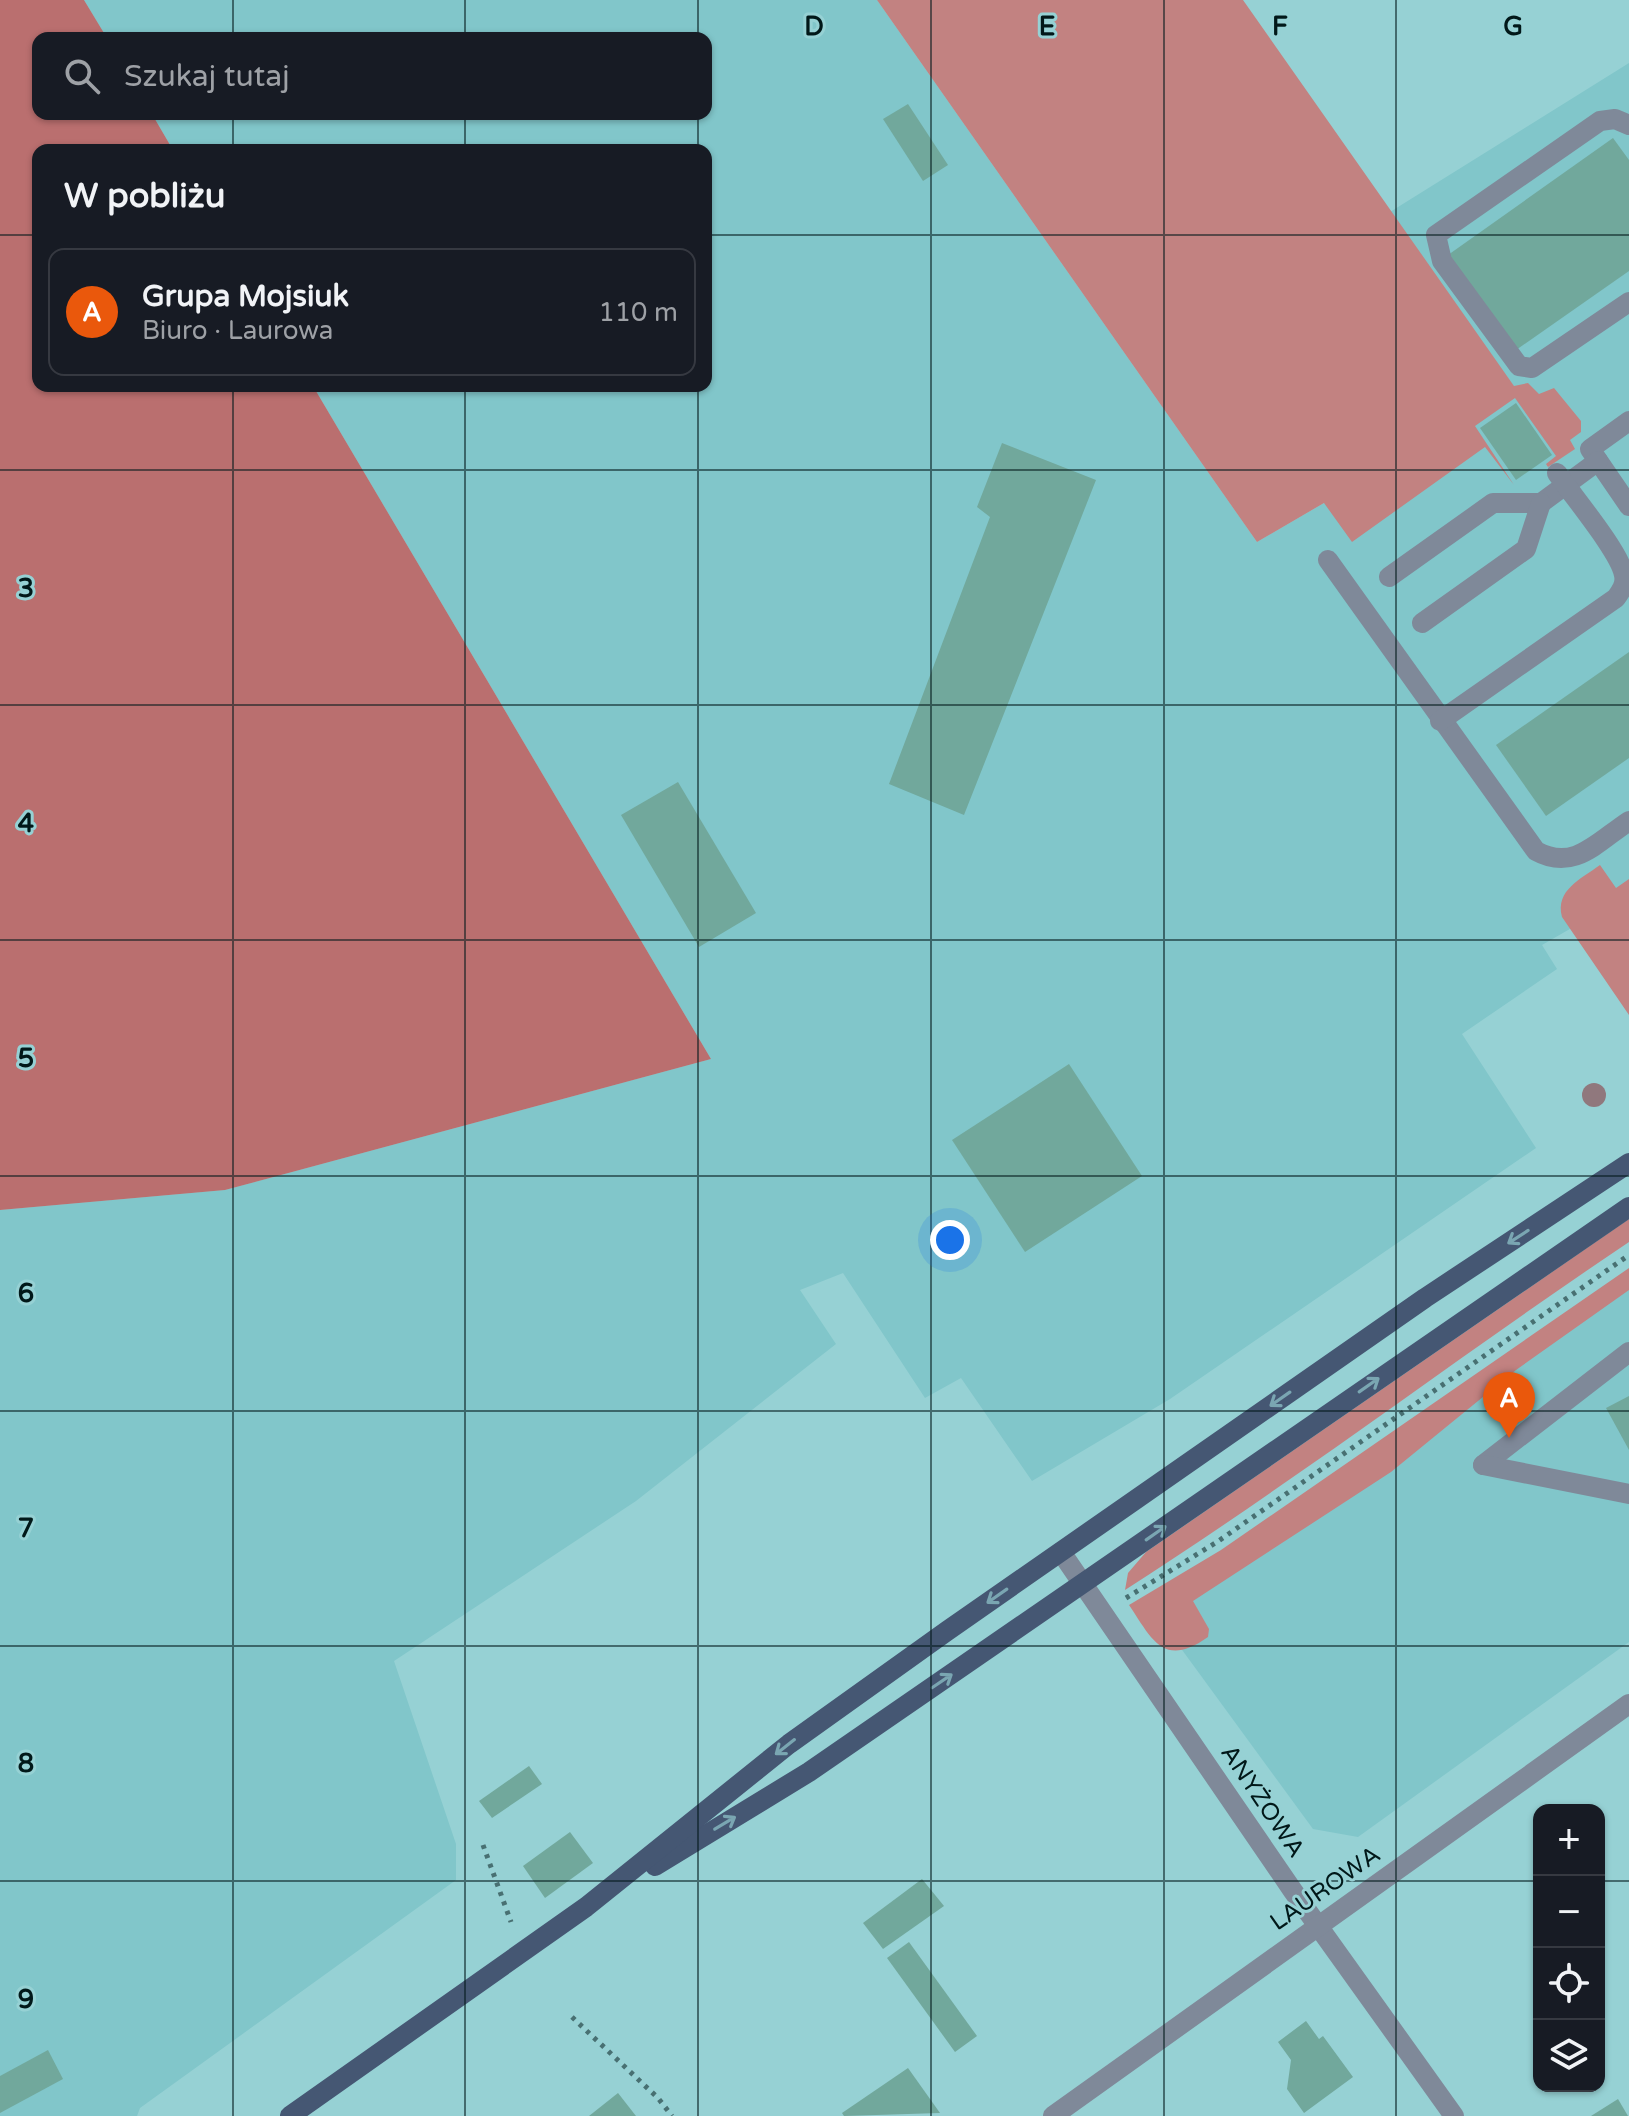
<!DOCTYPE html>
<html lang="pl">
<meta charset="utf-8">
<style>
:root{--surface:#171b24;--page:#20242c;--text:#f1f3f6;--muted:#9ea1a6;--line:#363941;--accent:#ea580c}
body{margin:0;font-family:"Varela Round",sans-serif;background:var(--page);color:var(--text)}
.controls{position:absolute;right:24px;bottom:24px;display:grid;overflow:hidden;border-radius:16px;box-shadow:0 2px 6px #0004}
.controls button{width:72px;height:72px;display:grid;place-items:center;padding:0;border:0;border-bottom:2px solid var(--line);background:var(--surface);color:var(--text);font:40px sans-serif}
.you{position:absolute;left:950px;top:1240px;width:28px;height:28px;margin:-20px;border:6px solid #fff;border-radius:50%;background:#1a73e8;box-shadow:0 0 0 12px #1a73e833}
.badge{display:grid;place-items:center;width:52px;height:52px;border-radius:50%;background:var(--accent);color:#fff;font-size:26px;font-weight:700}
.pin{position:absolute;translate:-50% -66px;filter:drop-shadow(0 2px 4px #0008)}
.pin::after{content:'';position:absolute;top:42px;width:28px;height:24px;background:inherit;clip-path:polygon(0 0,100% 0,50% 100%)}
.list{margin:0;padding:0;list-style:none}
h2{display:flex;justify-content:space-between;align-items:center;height:104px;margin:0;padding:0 32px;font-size:34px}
h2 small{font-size:26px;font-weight:400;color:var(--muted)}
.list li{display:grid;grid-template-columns:52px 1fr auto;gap:24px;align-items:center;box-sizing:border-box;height:128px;margin:0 16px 16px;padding:0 16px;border:2px solid var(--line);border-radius:16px}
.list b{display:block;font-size:30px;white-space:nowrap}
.list p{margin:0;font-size:26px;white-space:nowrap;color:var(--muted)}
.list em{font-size:26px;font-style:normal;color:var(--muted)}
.icon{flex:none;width:44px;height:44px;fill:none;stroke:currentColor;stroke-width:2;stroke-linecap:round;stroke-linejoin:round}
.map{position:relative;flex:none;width:1629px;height:2116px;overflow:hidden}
.search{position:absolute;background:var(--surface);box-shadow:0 2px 6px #0004;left:32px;top:32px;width:680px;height:88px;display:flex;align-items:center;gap:20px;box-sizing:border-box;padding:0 28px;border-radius:16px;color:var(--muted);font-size:30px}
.panel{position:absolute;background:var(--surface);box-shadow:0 2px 6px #0004;left:32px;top:144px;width:680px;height:248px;border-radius:16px}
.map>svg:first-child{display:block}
.built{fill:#81c6ca}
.green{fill:#c28281}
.forest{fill:#ba6f6f}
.building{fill:#71a89c}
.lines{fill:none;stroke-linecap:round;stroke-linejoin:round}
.path{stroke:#487072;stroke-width:5;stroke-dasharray:4 6;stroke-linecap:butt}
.minor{stroke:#7f8999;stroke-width:20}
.major{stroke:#455773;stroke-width:20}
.tree{fill:#90787d}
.oneway{stroke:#7aa6b2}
.grid{fill:none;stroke:#011819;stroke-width:2;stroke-opacity:0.55}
.labels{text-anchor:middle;stroke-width:6;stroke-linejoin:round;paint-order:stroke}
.street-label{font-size:24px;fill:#011819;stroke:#96d1d4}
.grid-label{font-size:26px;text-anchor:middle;font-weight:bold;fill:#011819;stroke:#96d1d4;stroke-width:6;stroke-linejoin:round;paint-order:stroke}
</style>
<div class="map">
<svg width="1629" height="2116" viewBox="0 0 1629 2116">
<rect width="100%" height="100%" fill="#96d1d4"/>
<g class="built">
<polygon points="84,0 877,0 1257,542 1517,391 1390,212 1629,63 1629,895 1542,945 1557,969 1462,1034 1536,1148 1170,1399 1032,1481 961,1378 925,1398 843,1273 800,1290 836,1344 636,1501 394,1661 456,1844 456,1880 140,2108 137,2116 0,2116 0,1210 225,1190 711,1059 313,386 706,386 706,150 173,150 152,114 706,114 706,38 107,38"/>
<polygon points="1629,1271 1629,1642 1358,1837 1313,1829 1150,1606"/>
</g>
<g class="green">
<polygon points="877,0 1243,0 1514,386 1528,383 1539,394 1554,388 1581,421 1581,432 1570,440 1575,449 1548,467 1546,464 1556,456 1515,398 1475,426 1514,485 1485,447 1352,542 1324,503 1257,542"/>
<path d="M1600,865l16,23 13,-9v136l-67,-98c-7,-27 19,-38 38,-52z"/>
<path d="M1629,1219v23c-170,114 -332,238 -504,348l3,-17 18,-21z"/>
<path d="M1629,1268v22l-113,80 -125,102 -198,129 16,28 -1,8c-44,31 -55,4 -79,-32l92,-55z"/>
</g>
<polygon class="forest" points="0,0 84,0 107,38 38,38 38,114 152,114 173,150 38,150 38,386 313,386 711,1059 225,1190 0,1210"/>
<g class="building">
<polygon points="908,104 948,165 923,181 883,119"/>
<polygon points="1613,138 1629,160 1629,271 1516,350 1448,255"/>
<polygon points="1516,403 1552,455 1516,480 1480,428"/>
<polygon points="1002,443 1096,480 964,815 889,784 990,517 977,507"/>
<polygon points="1629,652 1629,758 1546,816 1496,745"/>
<polygon points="678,782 756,913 699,947 621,815"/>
<polygon points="1069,1064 1142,1176 1025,1252 952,1140"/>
<polygon points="1629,1396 1629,1450 1606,1408"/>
<polygon points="529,1766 542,1784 492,1818 479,1801"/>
<polygon points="570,1832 593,1863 545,1898 523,1866"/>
<polygon points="922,1879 944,1906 883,1949 863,1923"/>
<polygon points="909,1942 977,2036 955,2052 887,1958"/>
<polygon points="1306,2021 1319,2039 1323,2036 1353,2077 1304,2113 1287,2089 1291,2060 1278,2042"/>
<polygon points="48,2050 63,2079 0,2113 0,2076"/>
<polygon points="908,2068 940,2113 844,2116 842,2113"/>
<polygon points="618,2093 636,2116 589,2116"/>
<polygon points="1618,2099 1628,2116 1591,2116"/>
</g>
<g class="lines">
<g class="path">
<polyline points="1126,1598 1217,1542 1629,1255"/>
<polyline points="483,1845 511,1922"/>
<polyline points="572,2017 658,2098 672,2116"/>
</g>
<g class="minor">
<polyline points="1629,125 1615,119 1600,121 1436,235 1442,261 1519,366 1532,368 1629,302"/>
<polyline points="1629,421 1590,449 1629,506"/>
<path d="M1328,560l208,291c38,21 61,-9 93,-30"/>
<polyline points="1389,577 1493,503 1541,503 1598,461"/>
<polyline points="1422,623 1526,549 1541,503"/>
<path d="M1440,721l176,-123c5,-7 10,-14 8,-23 -4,-23 -52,-80 -67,-102"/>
<polyline points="1483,1465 1629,1352"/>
<polyline points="1483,1465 1629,1494"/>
<polyline points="1061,1552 1293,1891 1454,2116"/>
<polyline points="1053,2116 1629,1704"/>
</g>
<g class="major">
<polyline points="655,1866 809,1772 1629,1207"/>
<polyline points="290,2116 586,1907 789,1744 947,1631 1425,1298 1629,1163"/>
</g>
</g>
<circle class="tree" cx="1594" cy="1095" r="12"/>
<defs><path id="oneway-shaft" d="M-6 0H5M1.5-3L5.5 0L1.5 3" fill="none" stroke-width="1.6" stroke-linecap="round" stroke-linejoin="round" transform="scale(2)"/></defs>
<g class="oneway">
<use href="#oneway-shaft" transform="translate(1518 1237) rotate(147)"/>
<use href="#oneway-shaft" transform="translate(1369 1385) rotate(-35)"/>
<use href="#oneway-shaft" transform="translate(1280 1399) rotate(145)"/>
<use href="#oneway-shaft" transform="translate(1156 1533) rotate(-35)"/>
<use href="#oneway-shaft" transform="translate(997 1596) rotate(145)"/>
<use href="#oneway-shaft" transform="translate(942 1681) rotate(-34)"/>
<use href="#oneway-shaft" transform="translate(785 1747) rotate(142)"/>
<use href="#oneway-shaft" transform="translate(725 1823) rotate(-31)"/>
</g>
<path class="grid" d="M233,0v38M465,0v38M698,0v38M931,0v2116M1164,0v2116M1396,0v2116M233,114v36M465,114v36M698,114v36M0,235h38M706,235h923M233,386v1730M465,386v1730M698,386v1730M0,470h1629M0,705h1629M0,940h1629M0,1176h1629M0,1411h1629M0,1646h1629M0,1881h1539M1599,1881h30"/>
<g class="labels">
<g class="street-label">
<text transform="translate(1263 1801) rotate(56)" y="8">ANYŻOWA</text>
<text transform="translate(1325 1888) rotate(-35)" y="8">LAUROWA</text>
</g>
</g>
<g class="grid-label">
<text x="814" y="35">D</text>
<text x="1047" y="35">E</text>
<text x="1280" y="35">F</text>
<text x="1513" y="35">G</text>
<text x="26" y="597">3</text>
<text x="26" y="832">4</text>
<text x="26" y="1067">5</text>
<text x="26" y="1302">6</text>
<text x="26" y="1537">7</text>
<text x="26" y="1772">8</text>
<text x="26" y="2008">9</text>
</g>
</svg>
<div class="controls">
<button>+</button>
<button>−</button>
<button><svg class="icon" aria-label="locate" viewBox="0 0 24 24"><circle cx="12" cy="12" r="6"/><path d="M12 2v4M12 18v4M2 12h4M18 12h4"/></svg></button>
<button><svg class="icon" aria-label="layers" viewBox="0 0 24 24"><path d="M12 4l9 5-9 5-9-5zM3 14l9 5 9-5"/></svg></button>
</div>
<div class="you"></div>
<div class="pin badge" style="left:1509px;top:1438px">A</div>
<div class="search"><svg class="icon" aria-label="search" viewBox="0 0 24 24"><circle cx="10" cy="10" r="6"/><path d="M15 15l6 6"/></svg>Szukaj tutaj</div>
<section class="panel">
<h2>W pobliżu<small></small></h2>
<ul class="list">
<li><span class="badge">A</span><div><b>Grupa Mojsiuk</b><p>Biuro · Laurowa</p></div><em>110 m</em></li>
</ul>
</section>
</div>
